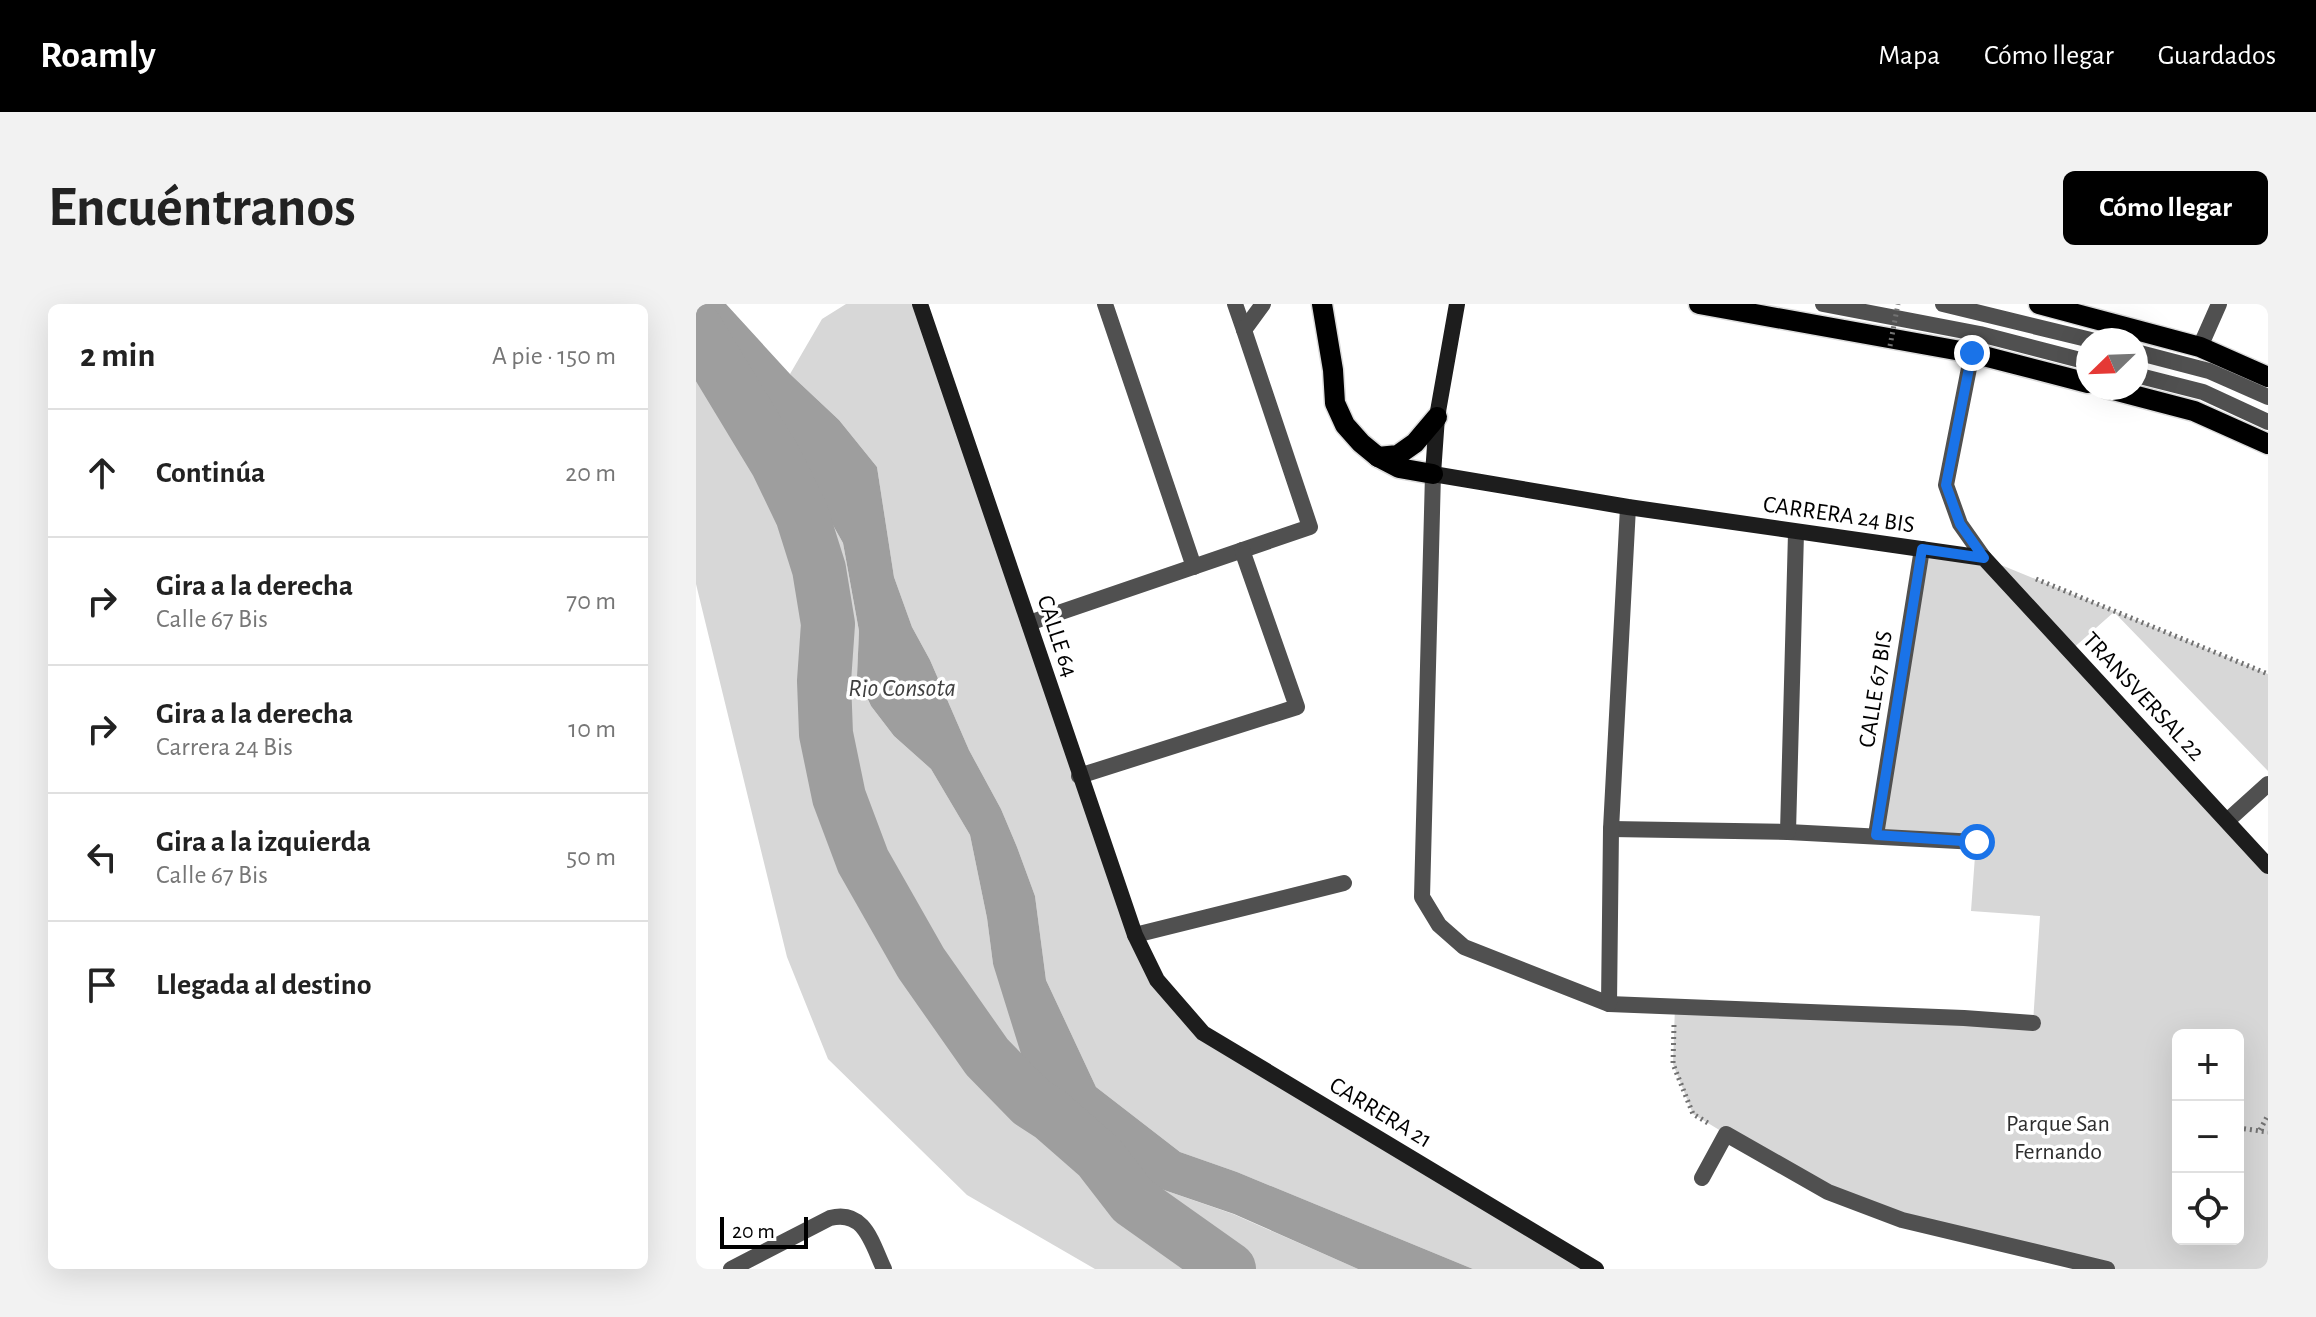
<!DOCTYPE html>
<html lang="es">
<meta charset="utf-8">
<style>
:root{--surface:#fff;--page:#f2f2f2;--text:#222;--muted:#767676;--line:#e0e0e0;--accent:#000}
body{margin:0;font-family:"Alegreya Sans",sans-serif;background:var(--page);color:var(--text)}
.controls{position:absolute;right:24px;bottom:24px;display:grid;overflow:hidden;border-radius:12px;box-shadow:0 8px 32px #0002}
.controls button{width:72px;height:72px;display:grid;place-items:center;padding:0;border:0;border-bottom:2px solid var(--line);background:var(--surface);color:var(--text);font:40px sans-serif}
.compass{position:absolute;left:1380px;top:24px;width:72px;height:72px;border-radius:50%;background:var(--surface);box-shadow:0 8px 32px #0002;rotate:247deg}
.scale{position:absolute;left:24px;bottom:20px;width:88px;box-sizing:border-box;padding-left:8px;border:4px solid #000;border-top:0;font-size:22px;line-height:28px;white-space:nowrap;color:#000;-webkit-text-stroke:6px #fff;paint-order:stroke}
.stop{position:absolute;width:24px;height:24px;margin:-18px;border:6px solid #1a73e8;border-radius:50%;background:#fff}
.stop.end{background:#1a73e8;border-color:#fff;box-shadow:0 2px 8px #0008}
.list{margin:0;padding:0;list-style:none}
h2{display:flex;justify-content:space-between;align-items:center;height:104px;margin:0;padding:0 32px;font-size:34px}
h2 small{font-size:26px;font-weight:400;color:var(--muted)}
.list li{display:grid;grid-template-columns:52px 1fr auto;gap:24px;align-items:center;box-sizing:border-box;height:128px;padding:0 32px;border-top:2px solid var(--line)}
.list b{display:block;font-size:30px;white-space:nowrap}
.list p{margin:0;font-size:26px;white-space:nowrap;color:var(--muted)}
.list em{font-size:26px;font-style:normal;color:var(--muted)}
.icon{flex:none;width:44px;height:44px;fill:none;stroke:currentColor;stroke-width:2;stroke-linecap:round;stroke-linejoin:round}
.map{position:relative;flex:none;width:1572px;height:965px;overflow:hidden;border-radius:12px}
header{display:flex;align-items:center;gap:48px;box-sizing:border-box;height:112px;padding:0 40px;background:var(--accent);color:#fff}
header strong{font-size:38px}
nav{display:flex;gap:44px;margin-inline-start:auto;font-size:28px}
.intro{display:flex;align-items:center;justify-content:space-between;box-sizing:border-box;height:192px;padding:0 48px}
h1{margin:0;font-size:56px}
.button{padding:20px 36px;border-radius:12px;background:var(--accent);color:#fff;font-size:28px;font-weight:700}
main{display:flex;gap:48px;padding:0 48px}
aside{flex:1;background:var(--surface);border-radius:12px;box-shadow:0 8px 32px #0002}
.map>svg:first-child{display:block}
.green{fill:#d7d7d7;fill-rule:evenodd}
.water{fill:#9e9e9e}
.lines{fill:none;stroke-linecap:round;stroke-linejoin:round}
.river{stroke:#9e9e9e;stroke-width:54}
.primary-casing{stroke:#dbdbdb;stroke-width:23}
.path{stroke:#727272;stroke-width:5;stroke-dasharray:2 4;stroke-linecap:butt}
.lane{stroke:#505050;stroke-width:16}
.street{stroke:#505050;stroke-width:16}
.secondary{stroke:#1d1d1d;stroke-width:16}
.primary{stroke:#000;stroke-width:20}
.path-bridge{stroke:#727272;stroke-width:5;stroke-dasharray:2 4;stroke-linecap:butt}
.route{stroke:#1a73e8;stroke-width:10}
.labels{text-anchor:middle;stroke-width:7;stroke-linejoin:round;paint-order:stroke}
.street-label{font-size:24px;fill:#000;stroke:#fff}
.park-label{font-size:24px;fill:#2e2e2e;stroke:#fff}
.water-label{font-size:26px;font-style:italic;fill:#3f3f3f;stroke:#fff}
</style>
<header>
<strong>Roamly</strong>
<nav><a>Mapa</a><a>Cómo llegar</a><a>Guardados</a></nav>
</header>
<div class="intro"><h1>Encuéntranos</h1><a class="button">Cómo llegar</a></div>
<main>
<aside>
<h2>2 min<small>A pie · 150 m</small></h2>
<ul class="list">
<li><svg class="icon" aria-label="ahead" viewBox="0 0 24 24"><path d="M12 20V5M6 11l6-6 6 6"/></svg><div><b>Continúa</b></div><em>20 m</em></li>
<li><svg class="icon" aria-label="right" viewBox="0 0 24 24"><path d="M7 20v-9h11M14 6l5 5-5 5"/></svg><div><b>Gira a la derecha</b><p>Calle 67 Bis</p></div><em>70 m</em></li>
<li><svg class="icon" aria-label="right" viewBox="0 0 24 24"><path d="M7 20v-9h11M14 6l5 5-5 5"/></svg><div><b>Gira a la derecha</b><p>Carrera 24 Bis</p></div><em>10 m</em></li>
<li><svg class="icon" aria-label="left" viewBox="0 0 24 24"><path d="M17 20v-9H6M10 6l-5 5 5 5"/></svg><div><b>Gira a la izquierda</b><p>Calle 67 Bis</p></div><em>50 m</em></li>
<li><svg class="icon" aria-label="arrive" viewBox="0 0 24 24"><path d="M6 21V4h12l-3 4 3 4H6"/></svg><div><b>Llegada al destino</b></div></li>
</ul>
</aside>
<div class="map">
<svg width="1572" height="965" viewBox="0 0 1572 965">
<rect width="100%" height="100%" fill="#fff"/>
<g class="green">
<polygon points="150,0 224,0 439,631 507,729 900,965 777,965 541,868 484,848 400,783 350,676 339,592 321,543 305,505 273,446 234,356 216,323 198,273 181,163 143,116 94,70 126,15"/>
<polygon points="0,41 22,61 90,138 147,239 163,327 161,373 175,402 198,432 235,465 274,531 291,614 297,660 403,854 465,885 537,910 662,965 399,965 271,891 132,755 91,653 0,280"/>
<path d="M1226,245l62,9 284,116v97l-154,-159 -44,39 198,215v403h-161l-205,-49 -176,-86 -33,-20 -20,-50 2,-58 358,17 7,-107 -69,-5 5,-69 -100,-7zM1482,731h60v204h-60z"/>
</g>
<polygon class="water" points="0,0 30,0 94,70 143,116 181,163 198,273 216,323 234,356 273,446 305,505 321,543 339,592 350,676 400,783 484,848 541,868 777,965 662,965 538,910 465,885 403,853 355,811 326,753 297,660 291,614 274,531 235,465 198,432 175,402 161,372 163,327 147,239 90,138 22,61 0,41"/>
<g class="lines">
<polyline class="river" points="0,25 81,159 106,211 123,265 132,320 128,377 130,430 143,493 167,557 225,659 291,753 335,798 355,811 403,853 437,897 533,965"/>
<g class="primary-casing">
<g id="primary">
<polyline points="626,0 637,66 639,99 649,121 665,139 682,153 703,164 737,170"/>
<polyline points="1003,0 1276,49 1392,79"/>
<polyline points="1343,0 1504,43 1572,73"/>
<polyline points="1410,84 1498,107 1572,140"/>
<polyline points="682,153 702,151 719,139 741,113"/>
</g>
</g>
<g class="path">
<polyline points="1340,275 1572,370"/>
<polyline points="978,721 977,760 997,810 1012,819"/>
<polyline points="1542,824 1572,828"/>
<polyline points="1564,826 1572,811"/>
</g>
<g class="lane">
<polyline points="1127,0 1284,30 1392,58"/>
<polyline points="1247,0 1395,36"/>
<polyline points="1440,48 1513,67 1572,93"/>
<polyline points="1440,71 1507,88 1572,118"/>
<polyline points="1531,517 1572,480"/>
<polyline points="1180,531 1226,245"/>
<polyline points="1006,874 1030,830 1132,888 1206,916 1411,965"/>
<path d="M35,965l99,-51c35,-9 42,26 54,51"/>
</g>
<g class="street">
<polyline points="409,0 498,263"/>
<polyline points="539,0 548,26"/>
<polyline points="1504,43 1523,0"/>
<polyline points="1276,49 1250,181 1264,220 1288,254"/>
<polyline points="737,170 726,593 743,621 768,643 913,700 1268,714 1337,719"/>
<polyline points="333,319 614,223 548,26 567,0"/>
<polyline points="383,472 601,403 546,246"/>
<polyline points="915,525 1092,528 1281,538"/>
<polyline points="1092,528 1100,229"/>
<polyline points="439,631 648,579"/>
<polyline points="913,700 915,525 932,203"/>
</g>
<g class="secondary">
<polyline points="224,0 439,631 461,676 507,729 900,965"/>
<polyline points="761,0 741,113 737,170 932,203 1288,254 1572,562"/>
</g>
<use href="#primary" class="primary"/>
<polyline class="path-bridge" points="1194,42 1202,0"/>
</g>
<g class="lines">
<polyline class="route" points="1276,49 1250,181 1264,220 1288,254 1226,245 1180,531 1281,538"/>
</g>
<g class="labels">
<g class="street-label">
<text transform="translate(1143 210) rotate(8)" y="8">CARRERA 24 BIS</text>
<text transform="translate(362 332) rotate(72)" y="8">CALLE 64</text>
<text transform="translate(1179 385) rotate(-81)" y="8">CALLE 67 BIS</text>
<text transform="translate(1448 392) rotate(47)" y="8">TRANSVERSAL 22</text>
<text transform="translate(685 808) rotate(31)" y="8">CARRERA 21</text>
</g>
<g class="park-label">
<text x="1362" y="827">Parque San<tspan x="1362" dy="28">Fernando</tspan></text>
</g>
<g class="water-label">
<text x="206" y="392">Rio Consota</text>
</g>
</g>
</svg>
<div class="controls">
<button>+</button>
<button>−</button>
<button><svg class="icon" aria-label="locate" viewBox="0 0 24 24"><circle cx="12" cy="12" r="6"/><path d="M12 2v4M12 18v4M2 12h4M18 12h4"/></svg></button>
</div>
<svg class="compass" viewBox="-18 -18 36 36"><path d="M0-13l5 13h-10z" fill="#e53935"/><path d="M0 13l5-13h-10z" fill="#767676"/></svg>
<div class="scale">20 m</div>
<div class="stop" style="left:1281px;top:538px"></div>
<div class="stop end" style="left:1276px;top:49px"></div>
</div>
</main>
